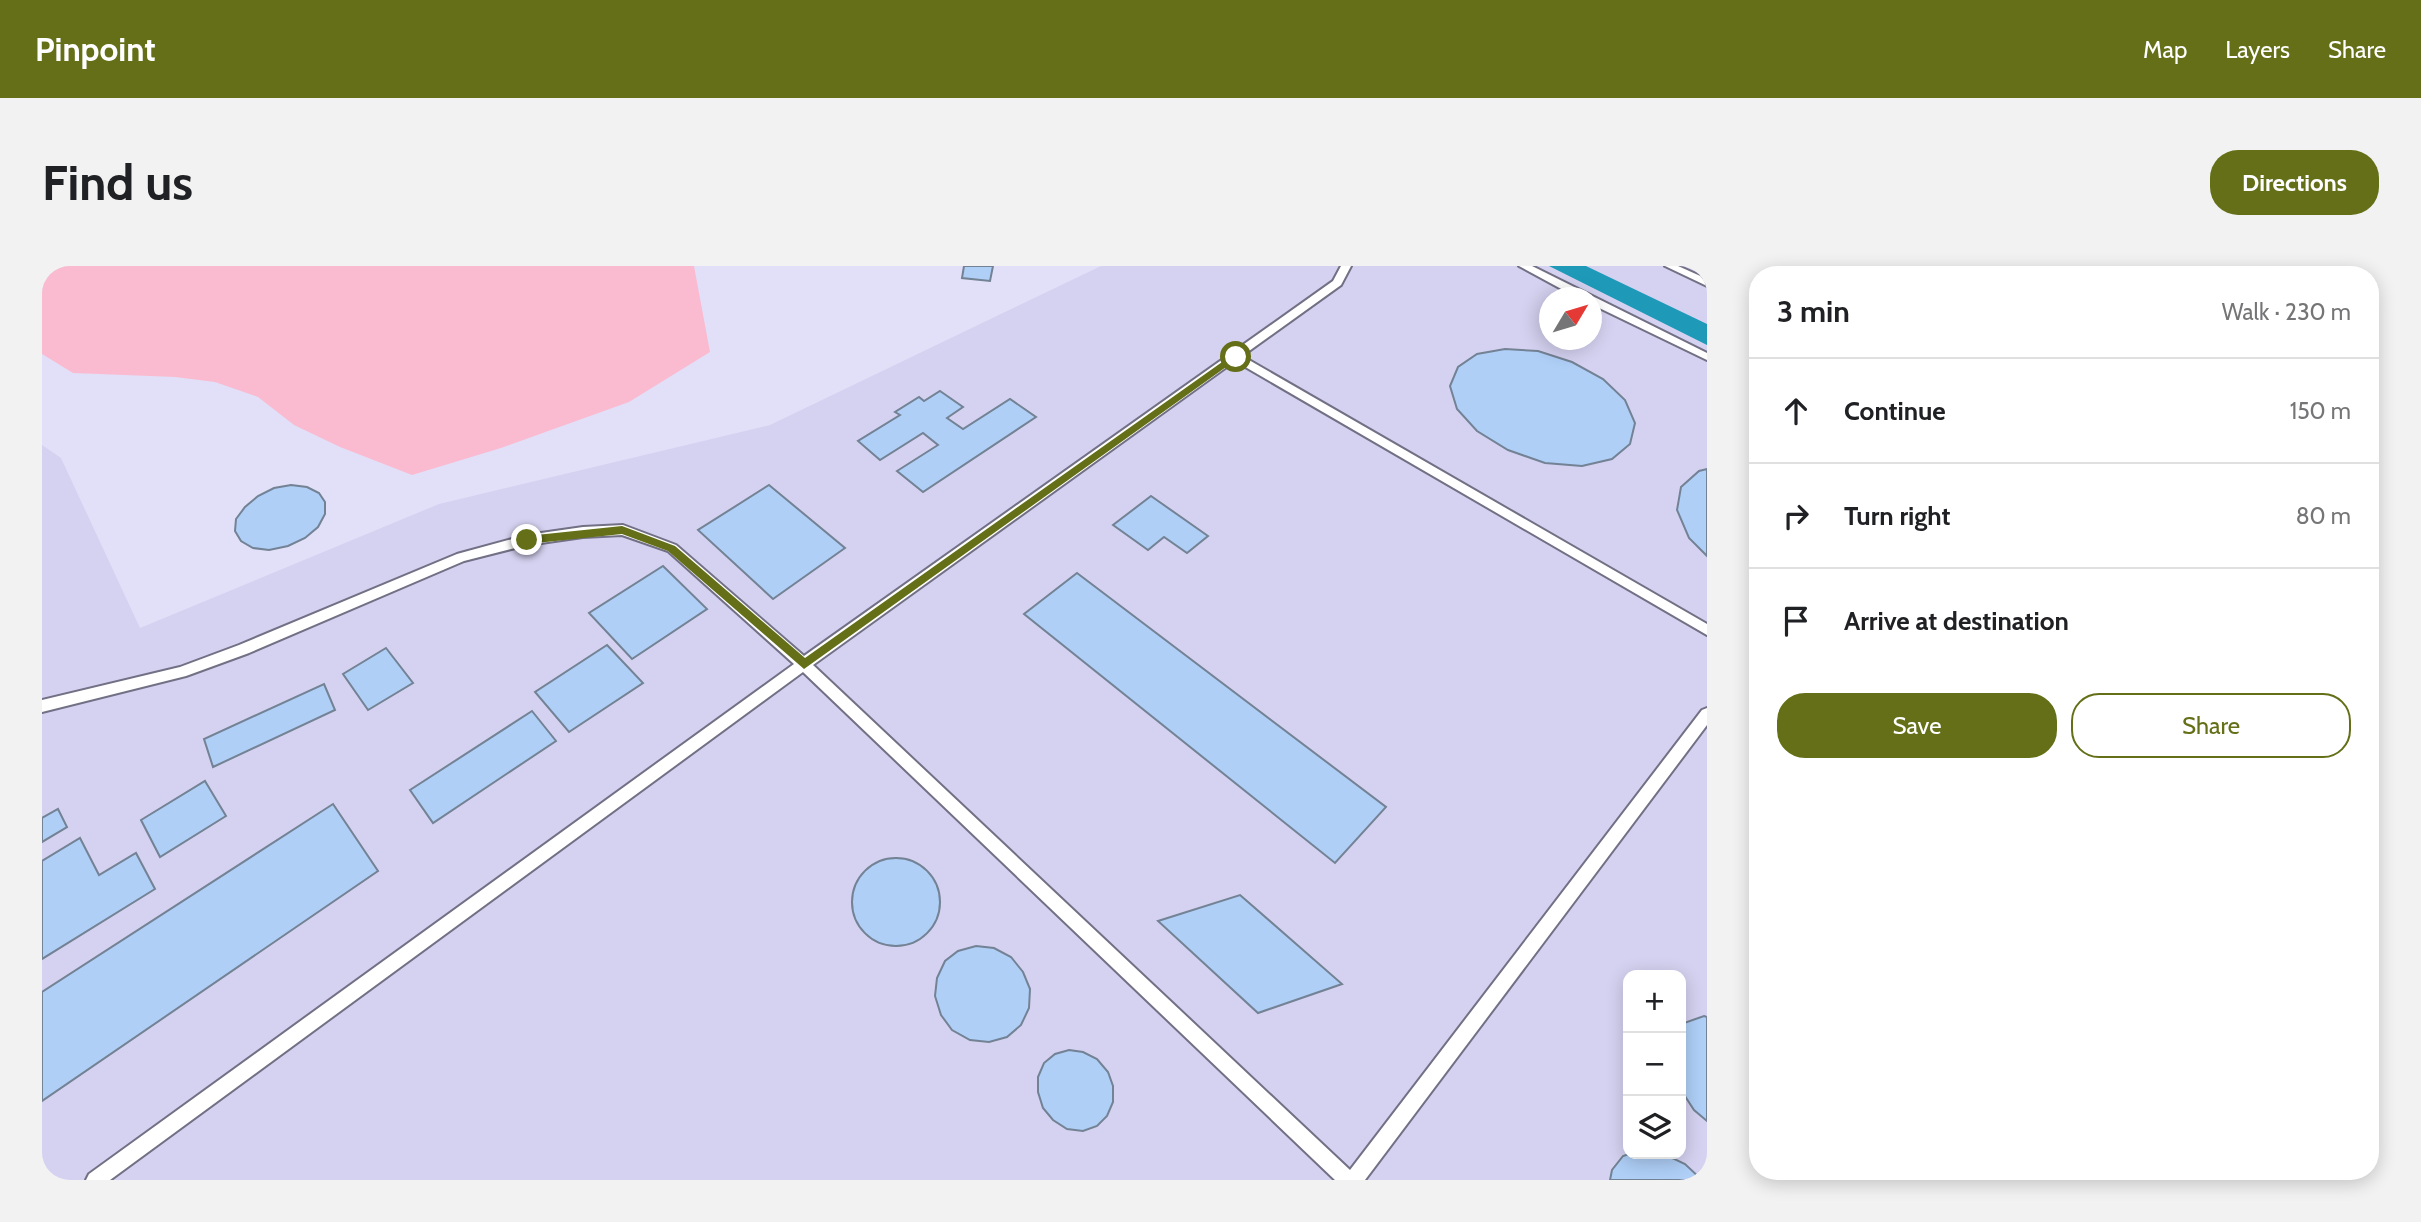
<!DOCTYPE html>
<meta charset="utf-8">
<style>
:root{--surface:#fff;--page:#f2f2f2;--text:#202124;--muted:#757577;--line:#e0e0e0;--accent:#646f17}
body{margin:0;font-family:Cabin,sans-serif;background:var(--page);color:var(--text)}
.controls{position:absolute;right:21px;bottom:21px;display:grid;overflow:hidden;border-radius:14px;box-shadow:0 4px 18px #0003}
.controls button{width:63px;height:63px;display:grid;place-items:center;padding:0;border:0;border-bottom:2px solid var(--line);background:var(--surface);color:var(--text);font:35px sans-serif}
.compass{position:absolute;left:1497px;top:21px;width:63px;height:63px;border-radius:50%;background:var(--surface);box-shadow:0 4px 18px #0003;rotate:52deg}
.stop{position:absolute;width:21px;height:21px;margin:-16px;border:5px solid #646f17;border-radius:50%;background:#fff}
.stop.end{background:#646f17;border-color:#fff;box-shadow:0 2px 7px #0008}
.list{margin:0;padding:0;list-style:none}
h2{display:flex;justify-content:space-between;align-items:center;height:91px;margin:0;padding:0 28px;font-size:30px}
h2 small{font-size:23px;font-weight:400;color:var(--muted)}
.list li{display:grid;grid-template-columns:46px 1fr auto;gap:21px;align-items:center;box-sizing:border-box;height:105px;padding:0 28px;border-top:2px solid var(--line)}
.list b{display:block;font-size:26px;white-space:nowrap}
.list em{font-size:23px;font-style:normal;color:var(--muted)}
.actions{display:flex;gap:14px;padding:21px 28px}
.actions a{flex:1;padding:16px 0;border:2px solid var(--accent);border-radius:28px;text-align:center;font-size:24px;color:var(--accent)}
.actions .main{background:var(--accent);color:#fff}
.icon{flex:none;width:38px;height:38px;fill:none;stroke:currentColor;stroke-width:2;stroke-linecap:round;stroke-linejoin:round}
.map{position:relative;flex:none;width:1665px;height:914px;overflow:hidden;border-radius:28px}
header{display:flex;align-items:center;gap:42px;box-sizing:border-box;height:98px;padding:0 35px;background:var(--accent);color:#fff}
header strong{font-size:33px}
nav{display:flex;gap:38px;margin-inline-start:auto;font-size:24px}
.intro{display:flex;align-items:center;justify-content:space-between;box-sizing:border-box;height:168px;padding:0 42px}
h1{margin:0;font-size:49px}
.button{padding:18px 32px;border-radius:28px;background:var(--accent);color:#fff;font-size:24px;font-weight:700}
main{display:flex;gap:42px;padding:0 42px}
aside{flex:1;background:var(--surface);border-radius:28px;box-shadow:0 4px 18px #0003}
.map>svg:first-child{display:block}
.built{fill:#d5d2f1;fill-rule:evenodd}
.green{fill:#fabbd0}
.water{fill:#1e9ab8}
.building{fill:#afcff7;stroke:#738294;stroke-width:2}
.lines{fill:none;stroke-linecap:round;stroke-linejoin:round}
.service-casing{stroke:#727085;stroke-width:4}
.service{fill:#fff;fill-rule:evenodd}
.route{fill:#646f17}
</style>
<header>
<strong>Pinpoint</strong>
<nav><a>Map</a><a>Layers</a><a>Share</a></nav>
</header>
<div class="intro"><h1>Find us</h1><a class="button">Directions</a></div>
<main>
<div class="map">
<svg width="1665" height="914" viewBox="0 0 1665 914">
<rect width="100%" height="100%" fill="#e1e0f8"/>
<path class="built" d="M1059,0h606v914h-1665v-735l19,13 79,170 299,-124 331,-79zM1507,32h42v42h-42zM1586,709h53v179h-53z"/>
<polygon class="green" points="0,0 652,0 668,86 587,136 459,182 370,209 298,181 252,159 216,131 173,116 133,111 31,107 0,88"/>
<polygon class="water" points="1507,0 1544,0 1665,58 1665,79"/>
<g class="building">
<polygon points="922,0 951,0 948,15 920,12"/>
<polygon points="1463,83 1496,85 1530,96 1561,113 1583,134 1593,157 1588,178 1570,193 1540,200 1503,197 1466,184 1435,165 1415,143 1408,120 1416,101 1435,88"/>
<polygon points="898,125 921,141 905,152 921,163 968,133 994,151 881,226 855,205 896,179 881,167 838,194 816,175 858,149 853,146 877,131 882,135"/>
<polygon points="1665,203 1665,290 1647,272 1635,244 1639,221 1657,205"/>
<polygon points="249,219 265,221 277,227 283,236 283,248 276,261 263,272 246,280 227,284 211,282 199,275 193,265 194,253 203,241 216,230 232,222"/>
<polygon points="727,219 803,282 731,333 656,264"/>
<polygon points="1109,230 1166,270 1145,287 1122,271 1106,284 1071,259"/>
<polygon points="621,300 665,343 590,393 547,347"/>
<polygon points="1035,307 1344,541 1293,597 982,348"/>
<polygon points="565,379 601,417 527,466 493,426"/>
<polygon points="344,382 371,417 326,444 301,408"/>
<polygon points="282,418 293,444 171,501 162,473"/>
<polygon points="490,445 514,475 391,557 368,524"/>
<polygon points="163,515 184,550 118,591 99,554"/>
<polygon points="291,538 336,605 0,835 0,726"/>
<polygon points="16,543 25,561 0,576 0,552"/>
<polygon points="38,572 57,609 94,587 113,623 0,693 0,595"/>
<circle cx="854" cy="636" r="44"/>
<polygon points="1198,629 1300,718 1216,747 1116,655"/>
<polygon points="934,680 952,682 969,691 981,706 988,723 987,742 979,759 965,771 947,776 928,774 910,764 899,749 893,730 895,712 903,695 916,685"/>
<polygon points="1662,750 1665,751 1665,855 1652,844 1639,824 1639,761 1642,757"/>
<polygon points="1027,784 1041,786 1055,793 1066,806 1071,820 1071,836 1065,850 1055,860 1041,865 1025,863 1011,854 1001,842 996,826 996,811 1002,797 1013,788"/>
<polygon points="1587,888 1622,888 1643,898 1660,914 1568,914 1570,904 1581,890"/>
</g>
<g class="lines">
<g class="service-casing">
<g id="service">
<polygon points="1299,0 1309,0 1299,19 1200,90 1665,358 1665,369 1193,95 771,399 1308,904 1660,444 1665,442 1665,459 1323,914 1293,914 761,406 68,914 44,914 47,908 752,398 626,285 580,269 541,271 485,279 422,295 207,387 144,410 0,446 0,434 138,401 197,379 415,288 485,269 541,261 581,259 634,279 762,390 1291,15"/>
<polygon points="1477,0 1490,0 1665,87 1665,94 1549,38 1549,32 1536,32"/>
<polygon points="1623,0 1636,0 1665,13 1665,20"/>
</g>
</g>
<use href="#service" class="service"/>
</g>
<polygon class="route" points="1190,89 1198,91 762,403 626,285 580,268 485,278 480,274 485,270 580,260 633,280 763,392"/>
</svg>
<div class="controls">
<button>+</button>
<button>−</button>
<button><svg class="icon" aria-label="layers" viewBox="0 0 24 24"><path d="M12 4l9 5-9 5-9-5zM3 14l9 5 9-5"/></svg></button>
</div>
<svg class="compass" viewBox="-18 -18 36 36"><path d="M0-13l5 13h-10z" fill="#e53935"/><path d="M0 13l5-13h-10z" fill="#757577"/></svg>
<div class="stop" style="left:1194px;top:91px"></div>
<div class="stop end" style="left:485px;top:274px"></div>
</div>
<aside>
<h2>3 min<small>Walk · 230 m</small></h2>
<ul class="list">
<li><svg class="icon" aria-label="ahead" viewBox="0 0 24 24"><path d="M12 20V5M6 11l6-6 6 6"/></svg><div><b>Continue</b></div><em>150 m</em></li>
<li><svg class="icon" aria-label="right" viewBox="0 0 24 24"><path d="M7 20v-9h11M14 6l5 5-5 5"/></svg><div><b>Turn right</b></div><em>80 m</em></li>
<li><svg class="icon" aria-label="arrive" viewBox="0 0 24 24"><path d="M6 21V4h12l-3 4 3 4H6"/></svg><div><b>Arrive at destination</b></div></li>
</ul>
<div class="actions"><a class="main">Save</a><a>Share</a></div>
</aside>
</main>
